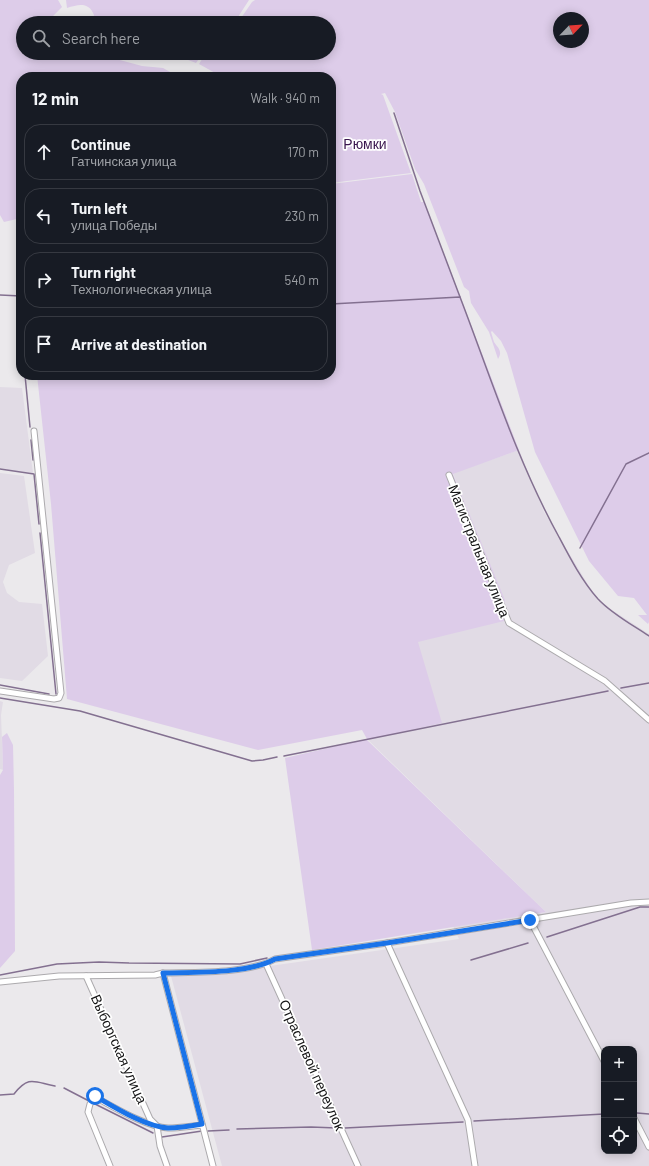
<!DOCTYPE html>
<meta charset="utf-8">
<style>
:root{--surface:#171b24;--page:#242831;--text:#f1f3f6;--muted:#9ea1a6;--line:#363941}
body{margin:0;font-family:Barlow,sans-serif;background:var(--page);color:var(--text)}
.controls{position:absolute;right:12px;bottom:12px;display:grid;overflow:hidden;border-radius:8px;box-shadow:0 2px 10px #0003}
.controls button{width:36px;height:36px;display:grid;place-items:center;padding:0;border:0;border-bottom:1px solid var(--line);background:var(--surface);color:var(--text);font:20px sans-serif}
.compass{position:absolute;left:553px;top:12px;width:36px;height:36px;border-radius:50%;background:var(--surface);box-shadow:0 2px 10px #0003;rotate:65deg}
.stop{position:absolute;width:12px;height:12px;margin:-9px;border:3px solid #1a73e8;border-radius:50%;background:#fff}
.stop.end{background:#1a73e8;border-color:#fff;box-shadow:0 1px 4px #0008}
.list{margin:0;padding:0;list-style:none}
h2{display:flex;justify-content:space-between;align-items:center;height:52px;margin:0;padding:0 16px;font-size:17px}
h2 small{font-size:13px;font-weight:400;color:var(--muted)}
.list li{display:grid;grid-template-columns:26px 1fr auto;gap:12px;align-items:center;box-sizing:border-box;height:56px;margin:0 8px 8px;padding:0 8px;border:1px solid var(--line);border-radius:16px}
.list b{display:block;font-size:15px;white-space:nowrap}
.list p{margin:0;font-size:13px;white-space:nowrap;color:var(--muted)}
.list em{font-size:13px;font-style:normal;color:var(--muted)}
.icon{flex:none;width:22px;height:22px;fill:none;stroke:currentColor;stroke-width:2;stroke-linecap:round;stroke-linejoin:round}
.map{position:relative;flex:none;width:649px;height:1166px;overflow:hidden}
.search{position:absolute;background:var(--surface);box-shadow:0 2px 10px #0003;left:16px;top:16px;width:320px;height:44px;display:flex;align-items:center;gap:10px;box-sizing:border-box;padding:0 14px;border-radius:22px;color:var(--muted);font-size:15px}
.panel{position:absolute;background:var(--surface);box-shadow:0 2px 10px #0003;left:16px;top:72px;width:320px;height:308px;border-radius:16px}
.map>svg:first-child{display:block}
.built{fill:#e1dbe5;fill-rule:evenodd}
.green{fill:#ddcce9;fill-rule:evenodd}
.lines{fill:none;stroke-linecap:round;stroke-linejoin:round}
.stream{stroke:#837090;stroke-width:1.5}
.street-casing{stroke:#acaaad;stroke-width:7}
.street{stroke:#fff;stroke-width:5}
.route{stroke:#1a73e8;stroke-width:5}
.labels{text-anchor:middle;stroke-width:3.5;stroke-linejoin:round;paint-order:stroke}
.park-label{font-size:14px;fill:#3a164e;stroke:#fff}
.street-label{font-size:14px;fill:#121213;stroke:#fff}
</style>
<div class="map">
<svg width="649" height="1166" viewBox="0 0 649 1166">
<rect width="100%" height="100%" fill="#ebe9ec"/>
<g class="built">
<polygon points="0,387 22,388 33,473 0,469"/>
<path d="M519,450l25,62 54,89 51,33v532h-427l-51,-190 57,-4 231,-33 -6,-13 93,-14 -179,-173 51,-97 60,-106 -25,-63zM604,1049h30v102h-30z"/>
<polygon points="0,473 24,476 35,553 9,565 3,582 7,593 19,602 42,604 48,656 22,681 0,678"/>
<polygon points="0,701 3,702 1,715 3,770 0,769"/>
</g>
<g class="green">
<polygon points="0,0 58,0 62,7 50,19 63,17 68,23 23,23 23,53 106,53 116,59 142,66 163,68 179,77 21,77 21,218 4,222 0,215"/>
<path d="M66,0h183l-11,17 -11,6h-138l4,-4 1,-4c-5,-13 -15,-11 -27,-7z"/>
<path d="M255,0h394v622l-1,2 -10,-9h9l-13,-17 -16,-2 -29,-35 -54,-109 -28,-99 -6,-12 -9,-10 -1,1c1,3 2,7 3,10 4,6 9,9 4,17l-9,-27 -18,-29 -2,-12 -5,-4 -7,-18 -33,-85 -9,-15 -20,-57 -10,-19 -4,1 2,1 28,78 -80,10v-106h-113l-1,-3 -18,-10 7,-11h123v-30h-97l7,-2 13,-19zM559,18h24v24h-24z"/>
<polygon points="170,53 203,53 196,63"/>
<polygon points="412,174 421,202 424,202 519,450 453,474 505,600 504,621 418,642 442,723 367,740 546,912 312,950 285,758 367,739 362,730 258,750 67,699 51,504 37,375 331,375 331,184"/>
<polygon points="7,733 13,745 14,790 15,951 0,968 0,775 3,770 2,737"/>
</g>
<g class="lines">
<g class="stream">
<polyline points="394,113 420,191 460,297"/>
<polyline points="0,295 21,296"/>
<polyline points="17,304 21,340"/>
<path d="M331,304l129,-7c31,81 57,164 99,240 11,21 23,44 39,62 14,15 33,25 51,37"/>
<polyline points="25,375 30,427"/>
<polyline points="31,440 33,460"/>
<polyline points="0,469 34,474 39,524"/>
<polyline points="40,533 56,694"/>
<polyline points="580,548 626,464 649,453"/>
<polyline points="0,685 49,694"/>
<polyline points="621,688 649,683"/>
<polyline points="0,698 80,711 252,761 263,760 277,757"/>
<polyline points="284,756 608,691"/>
<polyline points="547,937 640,907 649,907"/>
<polyline points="471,960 528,943"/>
<polyline points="0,975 57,964 99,962 129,963 240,964 267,958"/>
<polyline points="64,1088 89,1101"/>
<path d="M0,1095l14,-1c15,-19 20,-12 41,-8"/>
<polyline points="95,1104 153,1133"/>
<polyline points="637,1113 649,1114"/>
<polyline points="474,1121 604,1114"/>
<polyline points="345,1128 463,1122"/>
<polyline points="237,1129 311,1127 337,1128"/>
<polyline points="208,1131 229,1130"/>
<polyline points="162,1137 202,1131"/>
</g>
<g class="street-casing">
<g id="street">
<polyline points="449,475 509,623 605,681 649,720"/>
<polyline points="0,691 54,699 59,698 61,693 34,431"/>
<polyline points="530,920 604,1061"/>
<polyline points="387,943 468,1120 475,1166"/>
<polyline points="266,964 358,1166"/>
<polyline points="163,973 213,1166"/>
<polyline points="86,976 150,1119 157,1126 160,1146 167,1166"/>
<path d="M0,982l59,-6 96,-1 8,-2c32,-1 85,1 112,-14l112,-16 244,-40 18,-1"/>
<polyline points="634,1118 649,1147"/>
<path d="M110,1166l-22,-54 2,-8 5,-7c19,10 51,30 73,31 11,0 23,-2 34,-3"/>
</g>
</g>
<use href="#street" class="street"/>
</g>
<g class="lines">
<path class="route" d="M95,1096c19,11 51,31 73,32 11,0 23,-2 34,-4l-39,-151c32,-1 85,1 112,-14l112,-16 143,-23"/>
</g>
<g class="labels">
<g class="park-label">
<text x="365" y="149">Рюмки</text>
</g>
<g class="street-label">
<text transform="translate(479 551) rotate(68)" y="5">Магистральная улица</text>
<text transform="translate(119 1049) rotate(66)" y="5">Выборгская улица</text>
<text transform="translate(312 1065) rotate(66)" y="5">Отраслевой переулок</text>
</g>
</g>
</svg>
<div class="controls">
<button>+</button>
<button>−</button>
<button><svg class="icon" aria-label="locate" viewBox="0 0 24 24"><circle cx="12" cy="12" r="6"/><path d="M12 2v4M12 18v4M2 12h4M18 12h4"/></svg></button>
</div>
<svg class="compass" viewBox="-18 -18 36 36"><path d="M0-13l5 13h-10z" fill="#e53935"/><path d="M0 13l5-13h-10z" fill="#9ea1a6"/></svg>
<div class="stop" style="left:95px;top:1096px"></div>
<div class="stop end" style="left:530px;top:920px"></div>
<div class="search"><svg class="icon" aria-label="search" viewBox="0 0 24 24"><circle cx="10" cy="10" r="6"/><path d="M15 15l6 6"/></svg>Search here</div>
<section class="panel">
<h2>12 min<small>Walk · 940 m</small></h2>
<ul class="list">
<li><svg class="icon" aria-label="ahead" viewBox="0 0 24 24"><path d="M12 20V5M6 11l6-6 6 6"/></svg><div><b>Continue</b><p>Гатчинская улица</p></div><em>170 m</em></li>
<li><svg class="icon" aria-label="left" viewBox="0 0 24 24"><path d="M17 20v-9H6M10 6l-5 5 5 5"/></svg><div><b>Turn left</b><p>улица Победы</p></div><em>230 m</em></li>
<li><svg class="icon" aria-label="right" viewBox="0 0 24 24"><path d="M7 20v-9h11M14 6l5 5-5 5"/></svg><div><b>Turn right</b><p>Технологическая улица</p></div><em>540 m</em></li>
<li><svg class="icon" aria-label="arrive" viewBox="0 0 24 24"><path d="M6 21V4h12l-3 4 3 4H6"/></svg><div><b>Arrive at destination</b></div></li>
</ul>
</section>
</div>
